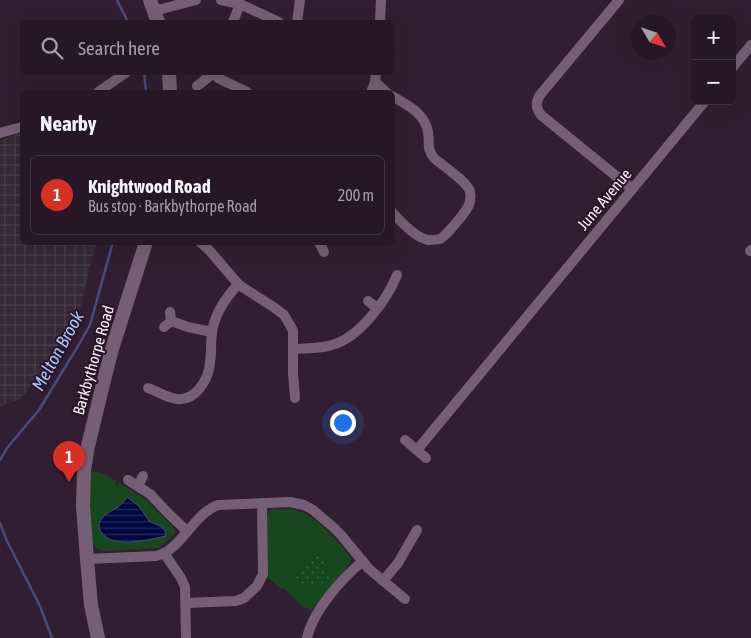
<!DOCTYPE html>
<meta charset="utf-8">
<style>
:root{--surface:#261626;--page:#2e1f2e;--text:#f1f3f6;--muted:#a49fa7;--line:#423543;--accent:#d93025}
body{margin:0;font-family:"Asap Condensed",sans-serif;background:var(--page);color:var(--text)}
.controls{position:absolute;right:15px;top:15px;display:grid;overflow:hidden;border-radius:8px;box-shadow:0 5px 20px #0002}
.controls button{width:45px;height:45px;display:grid;place-items:center;padding:0;border:0;border-bottom:1px solid var(--line);background:var(--surface);color:var(--text);font:25px sans-serif}
.compass{position:absolute;left:631px;top:15px;width:45px;height:45px;border-radius:50%;background:var(--surface);box-shadow:0 5px 20px #0002;rotate:129deg}
.you{position:absolute;left:342px;top:422px;width:18px;height:18px;margin:-12px;border:4px solid #fff;border-radius:50%;background:#1a73e8;box-shadow:0 0 0 8px #1a73e833}
.badge{display:grid;place-items:center;width:32px;height:32px;border-radius:50%;background:var(--accent);color:#fff;font-size:16px;font-weight:700}
.pin{position:absolute;translate:-50% -41px;filter:drop-shadow(0 1px 2px #0008)}
.pin::after{content:'';position:absolute;top:26px;width:18px;height:15px;background:inherit;clip-path:polygon(0 0,100% 0,50% 100%)}
.list{margin:0;padding:0;list-style:none}
h2{display:flex;justify-content:space-between;align-items:center;height:65px;margin:0;padding:0 20px;font-size:21px}
h2 small{font-size:16px;font-weight:400;color:var(--muted)}
.list li{display:grid;grid-template-columns:32px 1fr auto;gap:15px;align-items:center;box-sizing:border-box;height:80px;margin:0 10px 10px;padding:0 10px;border:1px solid var(--line);border-radius:8px}
.list b{display:block;font-size:19px;white-space:nowrap}
.list p{margin:0;font-size:16px;white-space:nowrap;color:var(--muted)}
.list em{font-size:16px;font-style:normal;color:var(--muted)}
.icon{flex:none;width:28px;height:28px;fill:none;stroke:currentColor;stroke-width:2;stroke-linecap:round;stroke-linejoin:round}
.map{position:relative;flex:none;width:751px;height:638px;overflow:hidden}
.search{position:absolute;background:var(--surface);box-shadow:0 5px 20px #0002;left:20px;top:20px;width:375px;height:55px;display:flex;align-items:center;gap:12px;box-sizing:border-box;padding:0 18px;border-radius:8px;color:var(--muted);font-size:19px}
.panel{position:absolute;background:var(--surface);box-shadow:0 5px 20px #0002;left:20px;top:90px;width:375px;height:155px;border-radius:8px}
.map>svg:first-child{display:block}
.industrial{fill:url(#industrial-grid)}
.grass{fill:#17471c}
.park{fill:url(#park-dots)}
.water{fill:url(#water-rules);stroke:#4b4b78}
.lines{fill:none;stroke-linecap:round;stroke-linejoin:round}
.stream{stroke:#4b4b78;stroke-width:2.5}
.street{stroke:#765f76;stroke-width:10}
.secondary{stroke:#765f76;stroke-width:14}
.labels{text-anchor:middle;stroke-width:4;stroke-linejoin:round;paint-order:stroke}
.street-label{font-size:16px;fill:#f9ecf9;stroke:#281528}
.water-label{font-size:18px;font-style:italic;fill:#a9c5fc;stroke:#281528}
</style>
<div class="map">
<svg width="751" height="638" viewBox="0 0 751 638">
<defs>
<pattern id="industrial-grid" width="8" height="8" patternUnits="userSpaceOnUse" patternTransform="scale(1.25)"><rect width="8" height="8" fill="#352937"/><path d="M0 4h8M4 0v8" fill="none" stroke="#493e4b"/></pattern>
<pattern id="park-dots" width="8" height="8" patternUnits="userSpaceOnUse" patternTransform="scale(1.25)"><rect width="8" height="8" fill="#17471c"/><path d="M2 2h.1M6 6h.1" fill="none" stroke="#3a623e" stroke-width="1.8" stroke-linecap="round"/></pattern>
<pattern id="water-rules" width="6" height="5" patternUnits="userSpaceOnUse" patternTransform="scale(1.25)"><rect width="6" height="5" fill="#000640"/><path d="M0 2.5h6" fill="none" stroke="#262a5c"/></pattern>
</defs>
<rect width="100%" height="100%" fill="#321e32"/>
<polygon class="industrial" points="22,133 22,242 96,243 73,337 19,400 0,406 0,140"/>
<g class="grass">
<path d="M91,471l13,3 12,7 -1,6 5,-4 24,15 29,29 2,4 -1,3 -9,9 -7,5 -55,3c-4,-1 -7,-2 -9,-6 -7,-11 -4,-60 -3,-74z"/>
<path d="M272,509c8,0 17,-1 24,1 20,5 42,32 55,47v5l-40,48 -10,-4 -16,-17 -5,-1 -14,-12v-60h2v-4z"/>
</g>
<path class="park" d="M316,553c6,3 7,7 9,13 2,4 4,7 6,10l-2,4 -5,1 -2,5 -2,2c-6,-2 -19,-2 -23,-7 -8,-8 13,-26 19,-28z"/>
<path class="water" d="M127,497l12,9 10,15 13,6 3,4 1,5c-19,4 -58,15 -67,-8 0,-13 10,-15 19,-21 4,-3 6,-6 9,-10z"/>
<g class="lines">
<g class="stream">
<polyline points="117,0 128,22"/>
<polyline points="144,72 146,92"/>
<polyline points="0,460 7,448 39,410 78,346 90,325 113,242"/>
<polyline points="0,523 6,539 40,606 52,638"/>
</g>
<g class="street">
<polyline points="221,0 240,4 279,22"/>
<path d="M619,0l-79,95c-5,8 -4,13 1,20l91,74"/>
<polyline points="154,11 196,0"/>
<polyline points="233,22 240,4"/>
<polyline points="297,22 300,0"/>
<polyline points="380,22 381,0"/>
<polyline points="732,68 751,45"/>
<polyline points="215,74 218,78 247,92"/>
<polyline points="375,82 386,92"/>
<polyline points="197,86 215,72"/>
<polyline points="98,92 127,72"/>
<polyline points="371,92 375,82 376,72"/>
<path d="M392,96c15,9 33,17 36,36 2,11 -2,16 6,26 9,8 34,24 36,34 1,5 0,12 -2,15 -4,7 -22,29 -28,32 -4,1 -8,1 -12,1 -12,-2 -28,-19 -36,-28"/>
<polyline points="0,133 22,127"/>
<path d="M200,242l9,8 30,35 36,23 9,7 6,10 3,6v18c13,-1 27,0 39,-4 27,-7 55,-45 65,-70"/>
<polyline points="319,242 324,252"/>
<polyline points="750,251 751,250"/>
<polyline points="368,301 377,308"/>
<polyline points="171,321 188,327 212,332"/>
<polyline points="164,327 171,321 170,312"/>
<polyline points="293,349 293,373 295,398"/>
<path d="M148,388c9,3 19,10 29,11 19,2 32,-20 33,-37 2,-11 0,-23 3,-35 4,-17 14,-30 25,-43"/>
<polyline points="405,440 426,458"/>
<polyline points="417,450 705,101"/>
<polyline points="128,480 150,494 167,512 187,531"/>
<polyline points="138,486 143,476"/>
<polyline points="164,553 181,578 185,587 186,638"/>
<path d="M87,559l69,-3c25,-5 37,-42 62,-51l72,-3 14,3 9,5 20,17 8,8 28,34 36,30"/>
<polyline points="383,581 398,563 417,530"/>
<polyline points="186,603 236,601 244,598 257,586 263,574 262,503"/>
<path d="M307,638c6,-27 34,-59 56,-77"/>
</g>
<g class="secondary">
<polyline points="150,0 158,22"/>
<polyline points="169,72 170,92"/>
<polyline points="98,638 91,605 87,559 83,506 84,470 88,446 104,380 112,349 146,242"/>
</g>
</g>
<g class="labels">
<g class="street-label">
<text transform="translate(604 199) rotate(-50)" y="6">June Avenue</text>
<text transform="translate(93 360) rotate(-74)" y="6">Barkbythorpe Road</text>
</g>
<g class="water-label">
<text transform="translate(58 351) rotate(-61)" y="6">Melton Brook</text>
</g>
</g>
</svg>
<div class="controls">
<button>+</button>
<button>−</button>
</div>
<svg class="compass" viewBox="-18 -18 36 36"><path d="M0-13l5 13h-10z" fill="#e53935"/><path d="M0 13l5-13h-10z" fill="#a49fa7"/></svg>
<div class="you"></div>
<div class="pin badge" style="left:69px;top:482px">1</div>
<div class="search"><svg class="icon" aria-label="search" viewBox="0 0 24 24"><circle cx="10" cy="10" r="6"/><path d="M15 15l6 6"/></svg>Search here</div>
<section class="panel">
<h2>Nearby<small></small></h2>
<ul class="list">
<li><span class="badge">1</span><div><b>Knightwood Road</b><p>Bus stop · Barkbythorpe Road</p></div><em>200 m</em></li>
</ul>
</section>
</div>
